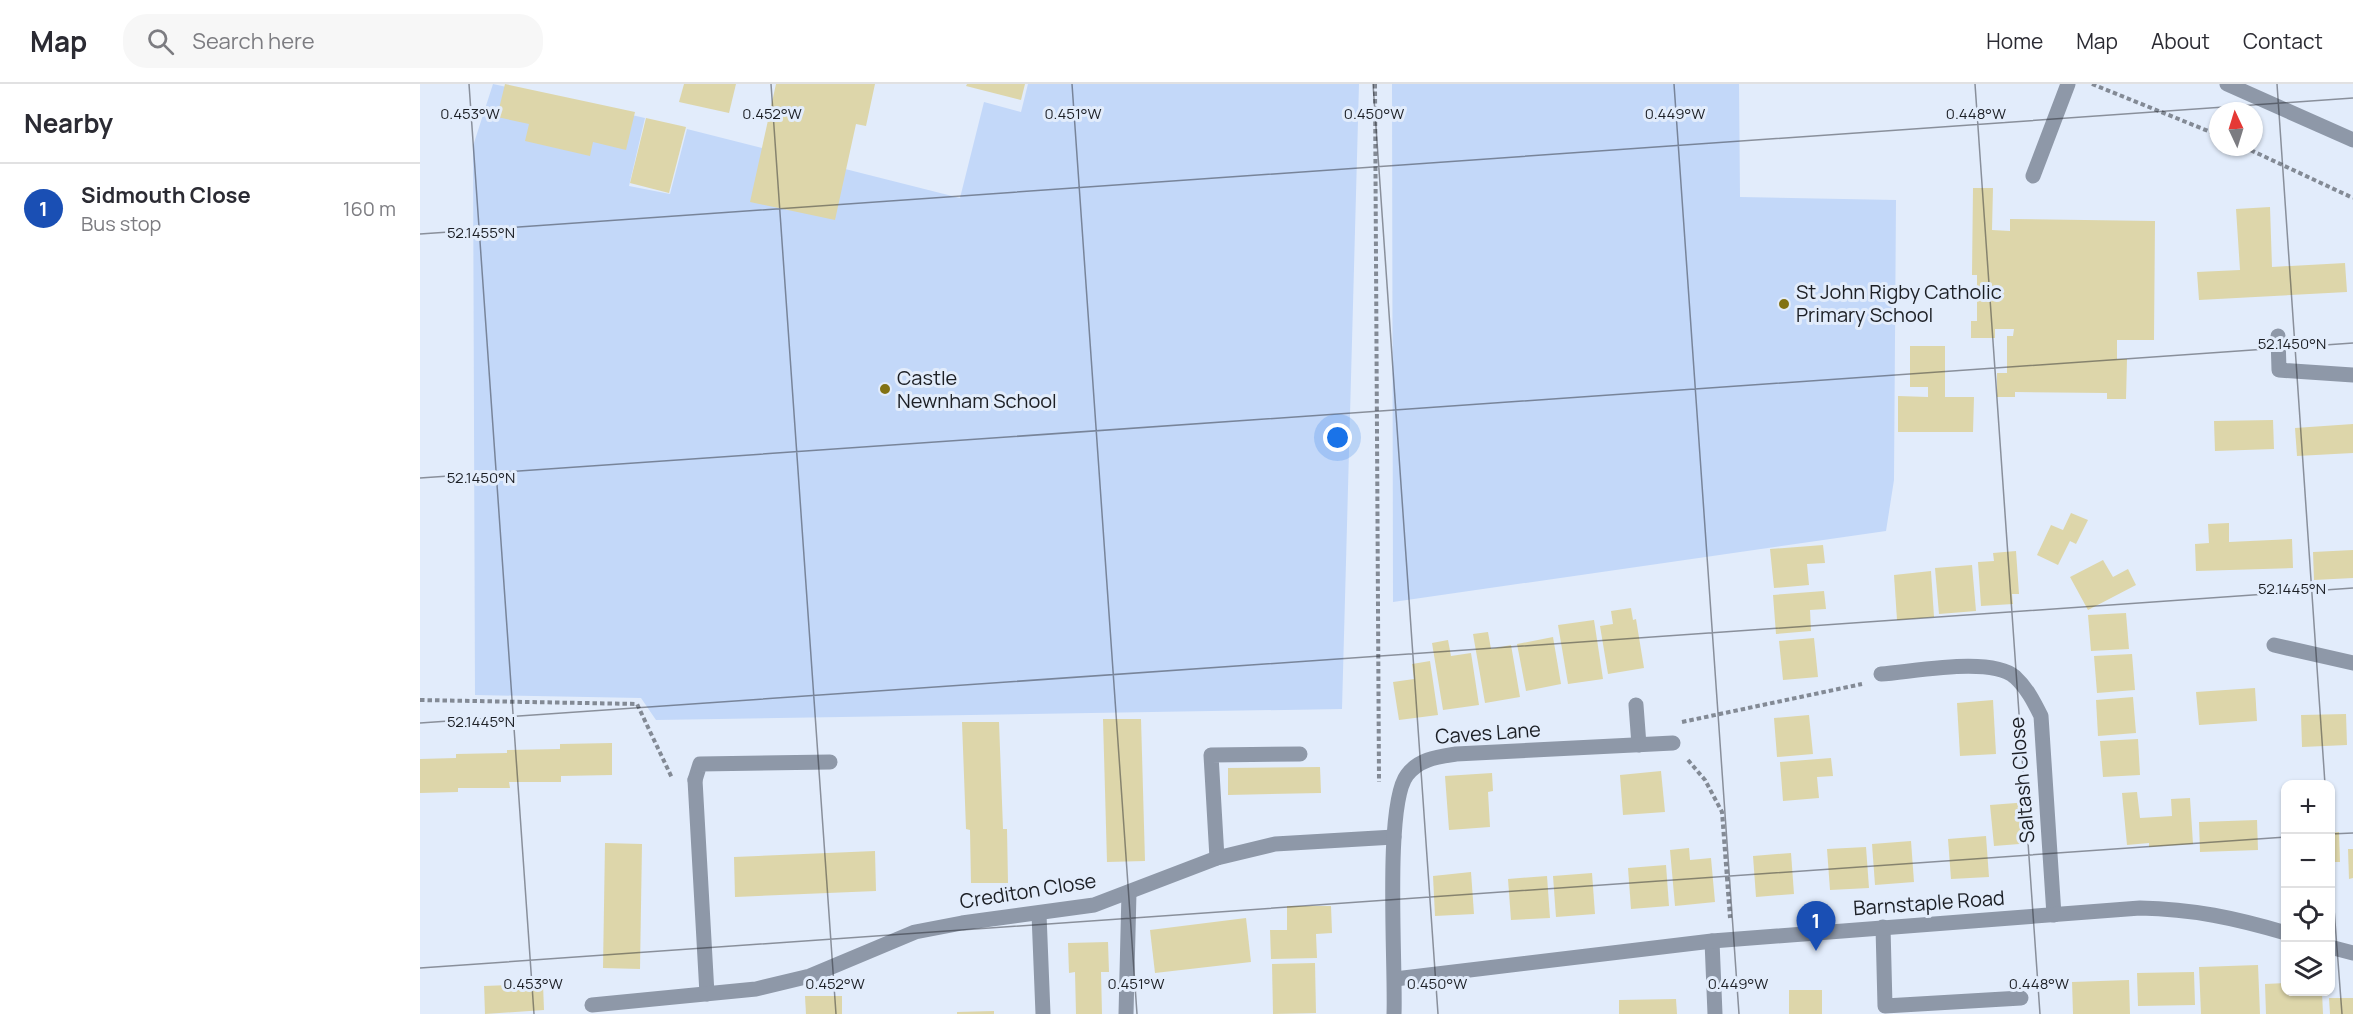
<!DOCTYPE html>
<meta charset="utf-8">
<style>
:root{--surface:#fff;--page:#f7f7f7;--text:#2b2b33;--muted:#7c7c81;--line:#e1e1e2;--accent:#827214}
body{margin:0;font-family:Manrope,sans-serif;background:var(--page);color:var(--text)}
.controls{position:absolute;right:18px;bottom:18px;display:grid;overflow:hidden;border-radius:12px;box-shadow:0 2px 4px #0004}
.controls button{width:54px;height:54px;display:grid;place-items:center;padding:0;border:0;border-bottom:2px solid var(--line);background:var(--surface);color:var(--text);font:30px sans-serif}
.compass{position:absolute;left:1789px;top:18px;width:54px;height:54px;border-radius:50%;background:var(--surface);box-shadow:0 2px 4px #0004;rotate:356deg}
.you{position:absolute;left:918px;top:354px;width:21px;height:21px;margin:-15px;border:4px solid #fff;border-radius:50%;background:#1a73e8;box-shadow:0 0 0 9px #1a73e833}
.badge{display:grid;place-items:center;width:39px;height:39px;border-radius:50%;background:var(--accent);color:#fff;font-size:20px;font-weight:700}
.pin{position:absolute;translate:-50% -50px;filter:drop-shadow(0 2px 3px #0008)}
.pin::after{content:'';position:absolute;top:32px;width:21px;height:18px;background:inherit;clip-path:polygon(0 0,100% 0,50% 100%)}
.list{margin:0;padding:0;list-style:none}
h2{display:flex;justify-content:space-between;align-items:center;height:78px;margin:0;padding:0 24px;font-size:26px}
h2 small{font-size:20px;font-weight:400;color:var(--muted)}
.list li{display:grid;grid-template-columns:39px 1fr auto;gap:18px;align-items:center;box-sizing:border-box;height:90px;padding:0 24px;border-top:2px solid var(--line)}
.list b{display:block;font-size:22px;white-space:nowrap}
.list p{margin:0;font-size:20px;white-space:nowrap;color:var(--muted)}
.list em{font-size:20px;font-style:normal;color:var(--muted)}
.icon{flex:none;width:33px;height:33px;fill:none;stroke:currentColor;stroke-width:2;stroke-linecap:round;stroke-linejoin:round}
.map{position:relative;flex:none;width:1933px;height:930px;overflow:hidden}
header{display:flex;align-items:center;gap:36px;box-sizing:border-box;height:84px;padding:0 30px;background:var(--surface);border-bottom:2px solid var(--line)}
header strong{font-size:28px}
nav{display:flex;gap:33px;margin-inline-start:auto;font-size:21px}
.search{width:420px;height:54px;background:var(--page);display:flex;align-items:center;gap:15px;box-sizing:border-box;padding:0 21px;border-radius:24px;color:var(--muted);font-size:22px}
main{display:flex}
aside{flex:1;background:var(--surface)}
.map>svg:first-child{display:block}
.green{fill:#c3d8f9}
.building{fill:#ddd6aa}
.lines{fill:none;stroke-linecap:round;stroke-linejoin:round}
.path{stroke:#838a95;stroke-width:4;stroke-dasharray:4.5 3;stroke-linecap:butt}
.service{stroke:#8e98a8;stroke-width:15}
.minor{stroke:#8e98a8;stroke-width:15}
.tertiary{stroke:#8e98a8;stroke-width:15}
.ticks{fill:none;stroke:#1c1f25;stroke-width:1.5;stroke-opacity:0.45}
.poi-dot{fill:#827214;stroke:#e2ecfb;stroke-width:2}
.labels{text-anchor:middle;stroke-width:6;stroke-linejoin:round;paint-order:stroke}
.poi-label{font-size:20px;fill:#1c1f25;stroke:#e2ecfb;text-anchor:start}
.street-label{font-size:20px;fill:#1c1f25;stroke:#e2ecfb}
.ticks-label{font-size:15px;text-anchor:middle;fill:#1c1f25;stroke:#e2ecfb;stroke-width:6;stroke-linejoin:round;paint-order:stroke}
</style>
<header>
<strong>Map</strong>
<div class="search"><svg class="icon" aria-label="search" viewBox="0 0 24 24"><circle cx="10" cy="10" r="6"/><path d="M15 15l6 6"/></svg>Search here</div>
<nav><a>Home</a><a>Map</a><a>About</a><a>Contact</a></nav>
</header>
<main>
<aside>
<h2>Nearby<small></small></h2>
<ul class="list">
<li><span class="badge" style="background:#1a4fb4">1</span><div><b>Sidmouth Close</b><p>Bus stop</p></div><em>160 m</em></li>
</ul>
</aside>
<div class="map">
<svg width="1933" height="930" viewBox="0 0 1933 930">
<rect width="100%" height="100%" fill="#e2ecfb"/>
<g class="green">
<polygon points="73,0 225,34 209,102 250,110 267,45 540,114 564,18 601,28 608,0 939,0 922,625 236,636 221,614 55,611 53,62"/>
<polygon points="972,0 1319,0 1320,113 1476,116 1474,396 1466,447 973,518"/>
</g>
<g class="building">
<polygon points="85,0 215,28 206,66 173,58 170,72 105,57 109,40 77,33"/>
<polygon points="264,0 316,0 309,29 259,18"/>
<polygon points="356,0 455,0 446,42 436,40 415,136 330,118"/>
<polygon points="547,0 605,0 601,16 546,2"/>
<polygon points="226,34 266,43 249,109 210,99"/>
<polygon points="1553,104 1573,104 1572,146 1590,147 1590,135 1735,137 1734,256 1697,256 1697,275 1707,275 1706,315 1687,315 1687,309 1595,308 1595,313 1577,313 1577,289 1587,289 1587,252 1593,252 1594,245 1575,245 1575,254 1551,254 1551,237 1557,237 1557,191 1552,191"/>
<polygon points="1850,123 1852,183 1925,179 1927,208 1779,216 1777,188 1820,186 1816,125"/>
<polygon points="1490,262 1525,262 1525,313 1554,313 1553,348 1478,348 1478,312 1508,313 1508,303 1490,303"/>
<polygon points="1853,336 1854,365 1795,367 1794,337"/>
<polygon points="1933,340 1933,369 1877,372 1875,344"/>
<polygon points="1651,429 1668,436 1656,460 1650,457 1638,481 1617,471 1631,441 1643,446"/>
<polygon points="1809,439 1809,458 1872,455 1873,484 1776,487 1775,460 1789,459 1788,440"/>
<polygon points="1403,461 1405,479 1387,480 1389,501 1354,504 1350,465"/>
<polygon points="1933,466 1933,494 1894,496 1893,468"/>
<polygon points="1596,467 1599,510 1592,510 1593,520 1561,522 1558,478 1574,477 1573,469"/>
<polygon points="1683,476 1693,493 1708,485 1716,501 1668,526 1650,493"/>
<polygon points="1552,481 1556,527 1519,530 1515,484"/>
<polygon points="1511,487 1514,533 1477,536 1474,491"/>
<polygon points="1404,507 1406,525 1390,526 1391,547 1356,550 1353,511"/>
<polygon points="1211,524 1213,536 1216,535 1224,584 1188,590 1180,542 1193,540 1191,527"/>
<polygon points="1706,529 1709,565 1671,567 1668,531"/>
<polygon points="1174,536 1183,595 1148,600 1138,541"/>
<polygon points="1068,548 1071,565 1091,561 1100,613 1065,619 1053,550"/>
<polygon points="1133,553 1141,600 1106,607 1097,560"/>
<polygon points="1394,554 1398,593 1363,596 1359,557"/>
<polygon points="1028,556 1031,572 1051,569 1059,621 1023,626 1012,559"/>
<polygon points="1712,570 1715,606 1677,609 1674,572"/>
<polygon points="1010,577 1018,631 979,636 973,598 994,595 992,580"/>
<polygon points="1835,604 1837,637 1779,641 1776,608"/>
<polygon points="1713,613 1716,649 1678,652 1676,616"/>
<polygon points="1573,616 1576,670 1540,672 1537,619"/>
<polygon points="1926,630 1927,661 1882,663 1881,631"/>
<polygon points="1389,631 1393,670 1357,673 1354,634"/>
<polygon points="683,635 721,635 725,777 687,778"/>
<polygon points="542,638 579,638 583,745 587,745 588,799 551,799 550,746 546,745"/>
<polygon points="1718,655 1720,691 1683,693 1680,657"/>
<polygon points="192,659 192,691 141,692 141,698 89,698 90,704 38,704 38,708 0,709 0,675 36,674 36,670 87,669 87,666 140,665 140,660"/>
<polygon points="1411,674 1413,692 1397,693 1399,714 1363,717 1360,678"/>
<polygon points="900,683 901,709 808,711 808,684"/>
<polygon points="1241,687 1245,728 1203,731 1200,691"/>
<polygon points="1072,689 1073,707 1068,708 1070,743 1029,746 1025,692"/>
<polygon points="1717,708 1720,734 1752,732 1751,715 1770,714 1773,760 1729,763 1729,759 1707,761 1702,709"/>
<polygon points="1609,718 1612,759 1574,762 1570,721"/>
<polygon points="1837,736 1838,766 1780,768 1779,738"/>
<polygon points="1919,748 1920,778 1910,778 1910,749"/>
<polygon points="1861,750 1866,750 1866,780 1862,780"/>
<polygon points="1566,752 1569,793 1531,795 1528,755"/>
<polygon points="1491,757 1494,798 1455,801 1452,760"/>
<polygon points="185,759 222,760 220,885 183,884"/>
<polygon points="1446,763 1449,804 1410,806 1407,765"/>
<polygon points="1269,764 1270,776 1291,774 1295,818 1255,822 1250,766"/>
<polygon points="1928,765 1933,765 1933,794 1929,795"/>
<polygon points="455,767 456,807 315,813 314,773"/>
<polygon points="1371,769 1374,810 1336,813 1333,772"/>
<polygon points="1246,781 1249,822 1211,825 1208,784"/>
<polygon points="1051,788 1054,830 1015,832 1013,792"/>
<polygon points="1172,789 1175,830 1136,833 1133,792"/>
<polygon points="1127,792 1130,834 1091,836 1088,795"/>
<polygon points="867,822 911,822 912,849 896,850 897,874 851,875 850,846 867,846"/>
<polygon points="826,834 831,878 735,889 730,846"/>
<polygon points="688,858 689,888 681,888 682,930 656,930 655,888 649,889 648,859"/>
<polygon points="895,879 896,929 853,930 852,880"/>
<polygon points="1838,881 1840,930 1781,930 1779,883"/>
<polygon points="1774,888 1775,921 1718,922 1717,889"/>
<polygon points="1709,896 1710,930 1653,930 1652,898"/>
<polygon points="1866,899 1866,908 1902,908 1903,930 1846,930 1845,900"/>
<polygon points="123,900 124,926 65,930 64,902"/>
<rect x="1369" y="906" width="33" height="24"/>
<polygon points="385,912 422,912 422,930 386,930"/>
<polygon points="1909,914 1933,914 1933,930 1910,930"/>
<polygon points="1256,915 1257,930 1199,930 1199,916"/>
<polygon points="574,927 574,930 537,930 537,928"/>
</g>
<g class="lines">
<g class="path">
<polyline points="955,0 959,698"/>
<polyline points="1672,0 1798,51"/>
<polyline points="1824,63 1933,114"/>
<polyline points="0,616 217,620 252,694"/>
<polyline points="1262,638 1442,600"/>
<polyline points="1268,676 1285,696 1302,728 1310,834"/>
</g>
<g class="service">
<polyline points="1613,92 1648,0"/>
<polyline points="275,696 280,680 410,678"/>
<polyline points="797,774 791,671 880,670"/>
</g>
<g class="minor">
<polyline points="1858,252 1859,286 1933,291"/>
<polyline points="1854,561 1933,579"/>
<path d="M1461,590c32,-2 110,-18 134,3 12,11 19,25 26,39l13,199"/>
<polyline points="1216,621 1219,661"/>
<polyline points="275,696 287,910"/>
<polyline points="619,830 623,930"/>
<polyline points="1463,843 1465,922 1601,914"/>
<polyline points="1292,857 1295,930"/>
<polyline points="1910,863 1933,869"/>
<path d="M975,895l317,-38 428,-33c53,1 95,10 146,25"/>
<polyline points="172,921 336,905 390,892 495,848 542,839 674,821 797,774 855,760 974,753"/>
<polyline points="706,930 709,808"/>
<path d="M974,930c2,-46 -10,-209 13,-239 12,-16 30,-18 49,-21l217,-11"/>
</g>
<polyline class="tertiary" points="1807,0 1933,56"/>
</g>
<path class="ticks" d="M49,0l65,930M351,0l65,930M652,0l65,930M953,0l65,930M1254,0l65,930M1555,0l65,930M1857,0l48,700M0,150l1933,-136M0,394l1933,-135M0,639l1933,-135M1910,750l23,-1M1910,772l12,158M0,884l1866,-131"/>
<g class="poi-dot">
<circle cx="1364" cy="220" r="6"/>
<circle cx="465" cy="305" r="6"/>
</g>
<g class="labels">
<g class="poi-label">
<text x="1376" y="215">St John Rigby Catholic<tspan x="1376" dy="23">Primary School</tspan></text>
<text x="477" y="301">Castle<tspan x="477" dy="23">Newnham School</tspan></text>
</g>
<g class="street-label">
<text transform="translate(1068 649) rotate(-4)" y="7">Caves Lane</text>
<text transform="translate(1602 696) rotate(-95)" y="7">Saltash Close</text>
<text transform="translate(608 807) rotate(-9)" y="7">Crediton Close</text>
<text transform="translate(1509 819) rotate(-4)" y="7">Barnstaple Road</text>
</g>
</g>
<g class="ticks-label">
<text x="50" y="35">0.453°W</text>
<text x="352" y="35">0.452°W</text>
<text x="653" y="35">0.451°W</text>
<text x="954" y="35">0.450°W</text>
<text x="1255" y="35">0.449°W</text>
<text x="1556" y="35">0.448°W</text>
<text x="61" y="154">52.1455°N</text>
<text x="1872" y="265">52.1450°N</text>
<text x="61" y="399">52.1450°N</text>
<text x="1872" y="510">52.1445°N</text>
<text x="61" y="643">52.1445°N</text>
<text x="113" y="905">0.453°W</text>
<text x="415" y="905">0.452°W</text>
<text x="716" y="905">0.451°W</text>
<text x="1017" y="905">0.450°W</text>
<text x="1318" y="905">0.449°W</text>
<text x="1619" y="905">0.448°W</text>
</g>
</svg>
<div class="controls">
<button>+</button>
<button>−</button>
<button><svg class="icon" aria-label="locate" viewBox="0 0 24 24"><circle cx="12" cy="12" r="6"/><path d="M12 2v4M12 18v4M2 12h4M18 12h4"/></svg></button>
<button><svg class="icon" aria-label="layers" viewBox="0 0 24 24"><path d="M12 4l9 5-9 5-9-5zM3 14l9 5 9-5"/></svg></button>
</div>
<svg class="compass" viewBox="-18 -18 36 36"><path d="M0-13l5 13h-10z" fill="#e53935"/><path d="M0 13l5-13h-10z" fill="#7c7c81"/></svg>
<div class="you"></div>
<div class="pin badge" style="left:1396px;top:867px;background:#1a4fb4">1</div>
</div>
</main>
